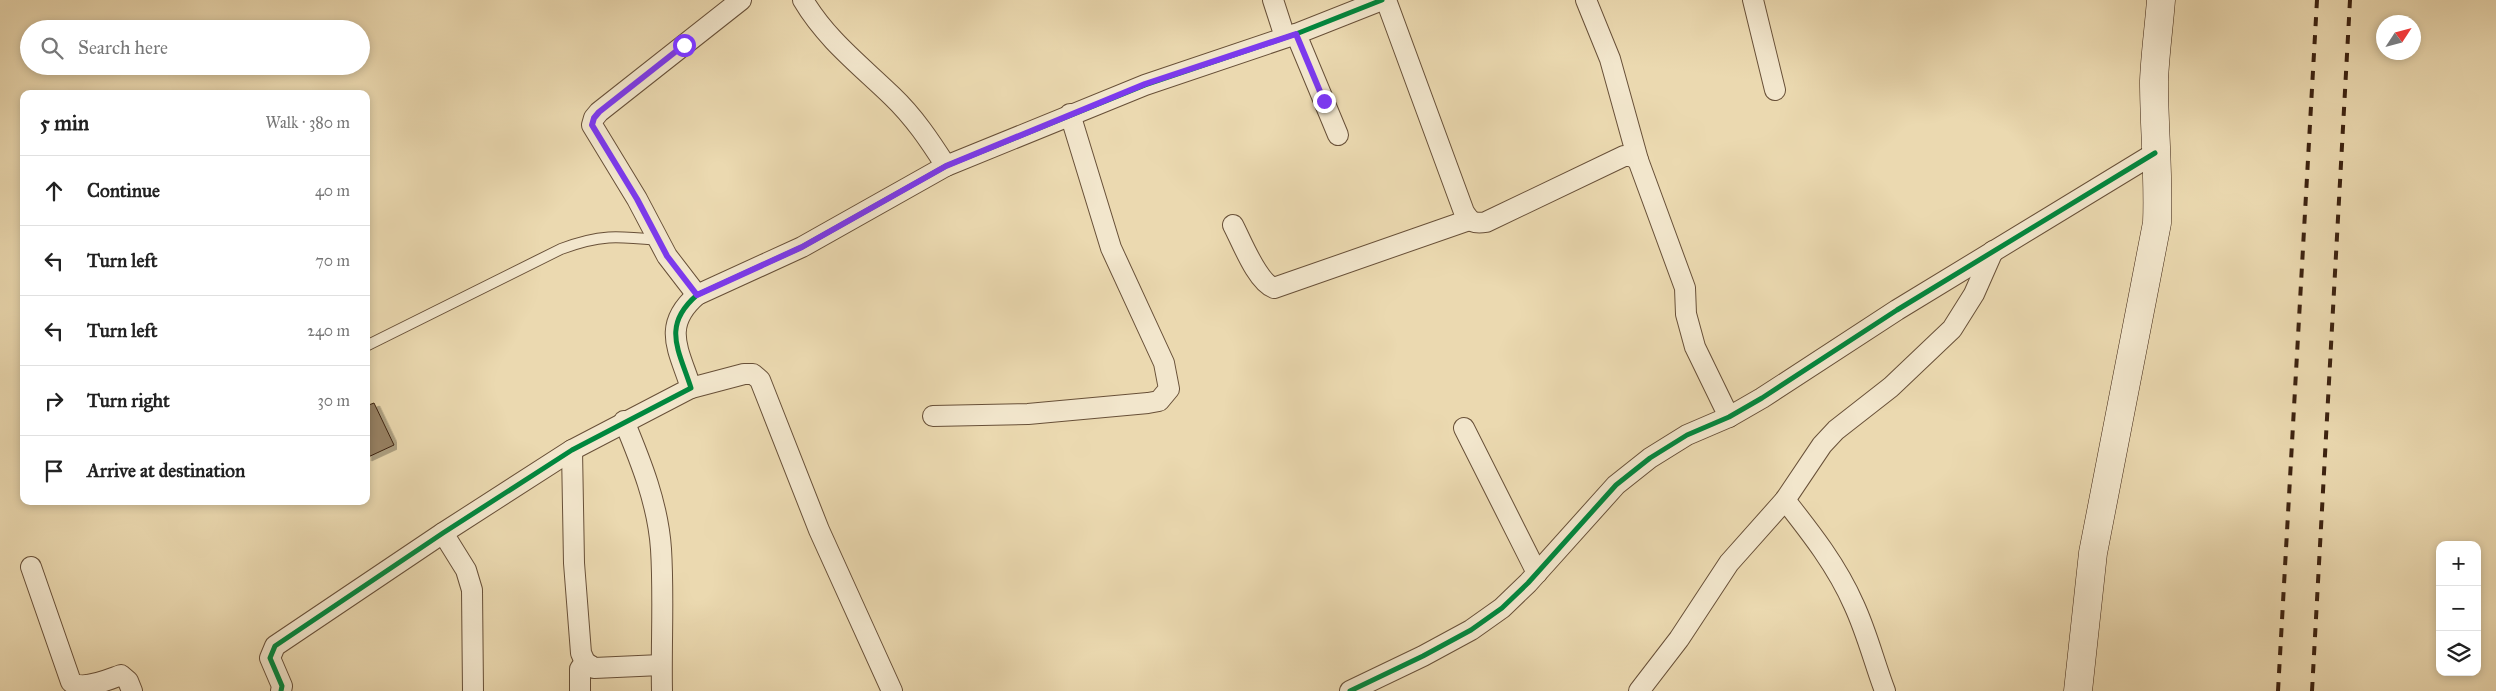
<!DOCTYPE html>
<meta charset="utf-8">
<style>
:root{--surface:#fff;--page:#f2f2f2;--text:#222;--muted:#767676;--line:#e0e0e0}
body{margin:0;font-family:"IM FELL Great Primer",serif;background:var(--page);color:var(--text)}
.controls{position:absolute;right:15px;bottom:15px;display:grid;overflow:hidden;border-radius:10px;box-shadow:0 2px 8px #0003}
.controls button{width:45px;height:45px;display:grid;place-items:center;padding:0;border:0;border-bottom:1px solid var(--line);background:var(--surface);color:var(--text);font:25px sans-serif}
.compass{position:absolute;left:2376px;top:15px;width:45px;height:45px;border-radius:50%;background:var(--surface);box-shadow:0 2px 8px #0003;rotate:54deg}
.stop{position:absolute;width:15px;height:15px;margin:-11px;border:4px solid #7c3aed;border-radius:50%;background:#fff}
.stop.end{background:#7c3aed;border-color:#fff;box-shadow:0 1px 5px #0008}
.list{margin:0;padding:0;list-style:none}
h2{display:flex;justify-content:space-between;align-items:center;height:65px;margin:0;padding:0 20px;font-size:21px}
h2 small{font-size:16px;font-weight:400;color:var(--muted)}
.list li{display:grid;grid-template-columns:32px 1fr auto;gap:15px;align-items:center;box-sizing:border-box;height:70px;padding:0 20px;border-top:1px solid var(--line)}
.list b{display:block;font-size:19px;white-space:nowrap}
.list em{font-size:16px;font-style:normal;color:var(--muted)}
.icon{flex:none;width:28px;height:28px;fill:none;stroke:currentColor;stroke-width:2;stroke-linecap:round;stroke-linejoin:round}
.map{position:relative;flex:none;width:2496px;height:691px;overflow:hidden}
.search{position:absolute;background:var(--surface);box-shadow:0 2px 8px #0003;left:20px;top:20px;width:350px;height:55px;display:flex;align-items:center;gap:12px;box-sizing:border-box;padding:0 18px;border-radius:28px;color:var(--muted);font-size:19px}
.panel{position:absolute;background:var(--surface);box-shadow:0 2px 8px #0003;left:20px;top:90px;width:350px;height:415px;border-radius:10px}
.map>svg:first-child{display:block}
.building{fill:#978163;stroke:#3c2210;filter:url(#shadow)}
.lines{fill:none;stroke-linecap:round;stroke-linejoin:round}
.service-casing{stroke:#685038;stroke-width:12}
.minor-casing{stroke:#685038;stroke-width:22}
.secondary-casing{stroke:#3c2210;stroke-width:29}
.service{stroke:#f2e6cc;stroke-width:10}
.minor{stroke:#f2e6cc;stroke-width:20}
.secondary{stroke:#f2e6cc;stroke-width:28}
.rail{stroke:#3c2210;stroke-width:4;stroke-dasharray:9 9;stroke-linecap:butt}
.cycleway-casing{stroke:#f2e6cc;stroke-width:8}
.cycleway{stroke:#00873e;stroke-width:5}
.route{stroke:#7c3aed;stroke-width:6}
</style>
<div class="map">
<svg width="2496" height="691" viewBox="0 0 2496 691">
<defs>
<filter id="shadow"><feDropShadow dx="5.5" dy="3" stdDeviation="0" flood-color="#0004"/></filter>
</defs>
<rect width="100%" height="100%" fill="#ebd9b0"/>
<filter id="stains"><feTurbulence type="fractalNoise" baseFrequency=".004" numOctaves="4"/><feColorMatrix values="0 0 0 0 .2 0 0 0 0 .09 0 0 0 0 .02 0 0 0 .5 -.17"/></filter>
<radialGradient id="worn" r=".72"><stop offset=".6" stop-color="#630" stop-opacity="0"/><stop offset="1" stop-color="#630" stop-opacity=".3"/></radialGradient>
<polygon class="building" points="374,403 394,445 366,458 366,406"/>
<g class="lines">
<g class="service-casing">
<path id="service" d="M366,346l195,-97c39,-15 57,-13 98,-9"/>
</g>
<g class="minor-casing">
<g id="minor">
<path d="M803,0c23,39 57,65 89,96 22,21 38,45 54,70"/>
<polyline points="1273,0 1285,37"/>
<path d="M1386,0l78,212c6,10 10,12 22,10l138,-66h7l7,4 47,128 1,26 9,33 34,70"/>
<polyline points="1586,0 1610,59 1638,160"/>
<polyline points="1753,0 1775,90"/>
<polyline points="1296,34 1338,135"/>
<path d="M1233,225c9,17 24,57 41,63l195,-68"/>
<polyline points="697,295 667,256 637,199 592,125 594,118 599,112 741,0"/>
<polyline points="691,388 744,374 753,374 760,380 819,530 892,691"/>
<polyline points="933,416 1028,414 1148,403 1159,401 1169,389 1164,363 1111,248 1070,114"/>
<path d="M624,421c17,41 34,83 37,128 3,47 0,95 1,142"/>
<polyline points="1464,428 1537,573"/>
<polyline points="572,450 574,563 581,653 585,662 594,668 661,665"/>
<path d="M1785,500c26,33 52,66 69,105 13,28 20,57 31,86"/>
<polyline points="443,533 466,570 472,590 473,691"/>
<path d="M31,567l40,115c12,9 36,-2 50,-7l7,6 4,10"/>
<path d="M281,691l1,-5 -12,-28 5,-12 168,-113 129,-83 119,-62c-12,-38 -30,-62 6,-93l105,-48 144,-81 199,-81 151,-51 86,-34"/>
<polyline points="580,691 580,669 585,662"/>
<polyline points="1350,691 1423,656 1471,630 1502,608 1528,583 1616,485 1650,458 1687,435 1729,417 1762,398 1897,310 2155,153"/>
<polyline points="1639,691 1679,639 1729,563 1785,500 1822,445 1836,430 1891,387 1952,329 1974,294 1993,251"/>
</g>
</g>
<g class="secondary-casing">
<path id="secondary" d="M2078,691l15,-138 64,-330c2,-47 -3,-95 -3,-142 1,-27 5,-54 7,-81"/>
</g>
<use href="#service" class="service"/>
<use href="#minor" class="minor"/>
<use href="#secondary" class="secondary"/>
<g class="rail">
<polyline points="2278,691 2317,0"/>
<polyline points="2312,691 2350,0"/>
</g>
<g class="cycleway-casing">
<g id="cycleway">
<path d="M281,691l1,-5 -12,-28 5,-12 168,-113 129,-83 119,-62c-12,-38 -30,-62 6,-93l105,-48 144,-81 199,-81 151,-51 86,-34"/>
<polyline points="1350,691 1423,656 1471,630 1502,608 1528,583 1616,485 1650,458 1687,435 1729,417 1762,398 1897,310 2155,153"/>
</g>
</g>
<use href="#cycleway" class="cycleway"/>
</g>
<g class="lines">
<polyline class="route" points="684,45 599,112 594,118 592,125 637,199 667,256 697,295 802,247 946,166 1145,84 1296,34 1324,101"/>
</g>
<rect width="100%" height="100%" filter="url(#stains)"/>
<rect width="100%" height="100%" fill="url(#worn)"/>
</svg>
<div class="controls">
<button>+</button>
<button>−</button>
<button><svg class="icon" aria-label="layers" viewBox="0 0 24 24"><path d="M12 4l9 5-9 5-9-5zM3 14l9 5 9-5"/></svg></button>
</div>
<svg class="compass" viewBox="-18 -18 36 36"><path d="M0-13l5 13h-10z" fill="#e53935"/><path d="M0 13l5-13h-10z" fill="#767676"/></svg>
<div class="stop" style="left:684px;top:45px"></div>
<div class="stop end" style="left:1324px;top:101px"></div>
<div class="search"><svg class="icon" aria-label="search" viewBox="0 0 24 24"><circle cx="10" cy="10" r="6"/><path d="M15 15l6 6"/></svg>Search here</div>
<section class="panel">
<h2>5 min<small>Walk · 380 m</small></h2>
<ul class="list">
<li><svg class="icon" aria-label="ahead" viewBox="0 0 24 24"><path d="M12 20V5M6 11l6-6 6 6"/></svg><div><b>Continue</b></div><em>40 m</em></li>
<li><svg class="icon" aria-label="left" viewBox="0 0 24 24"><path d="M17 20v-9H6M10 6l-5 5 5 5"/></svg><div><b>Turn left</b></div><em>70 m</em></li>
<li><svg class="icon" aria-label="left" viewBox="0 0 24 24"><path d="M17 20v-9H6M10 6l-5 5 5 5"/></svg><div><b>Turn left</b></div><em>240 m</em></li>
<li><svg class="icon" aria-label="right" viewBox="0 0 24 24"><path d="M7 20v-9h11M14 6l5 5-5 5"/></svg><div><b>Turn right</b></div><em>30 m</em></li>
<li><svg class="icon" aria-label="arrive" viewBox="0 0 24 24"><path d="M6 21V4h12l-3 4 3 4H6"/></svg><div><b>Arrive at destination</b></div></li>
</ul>
</section>
</div>
